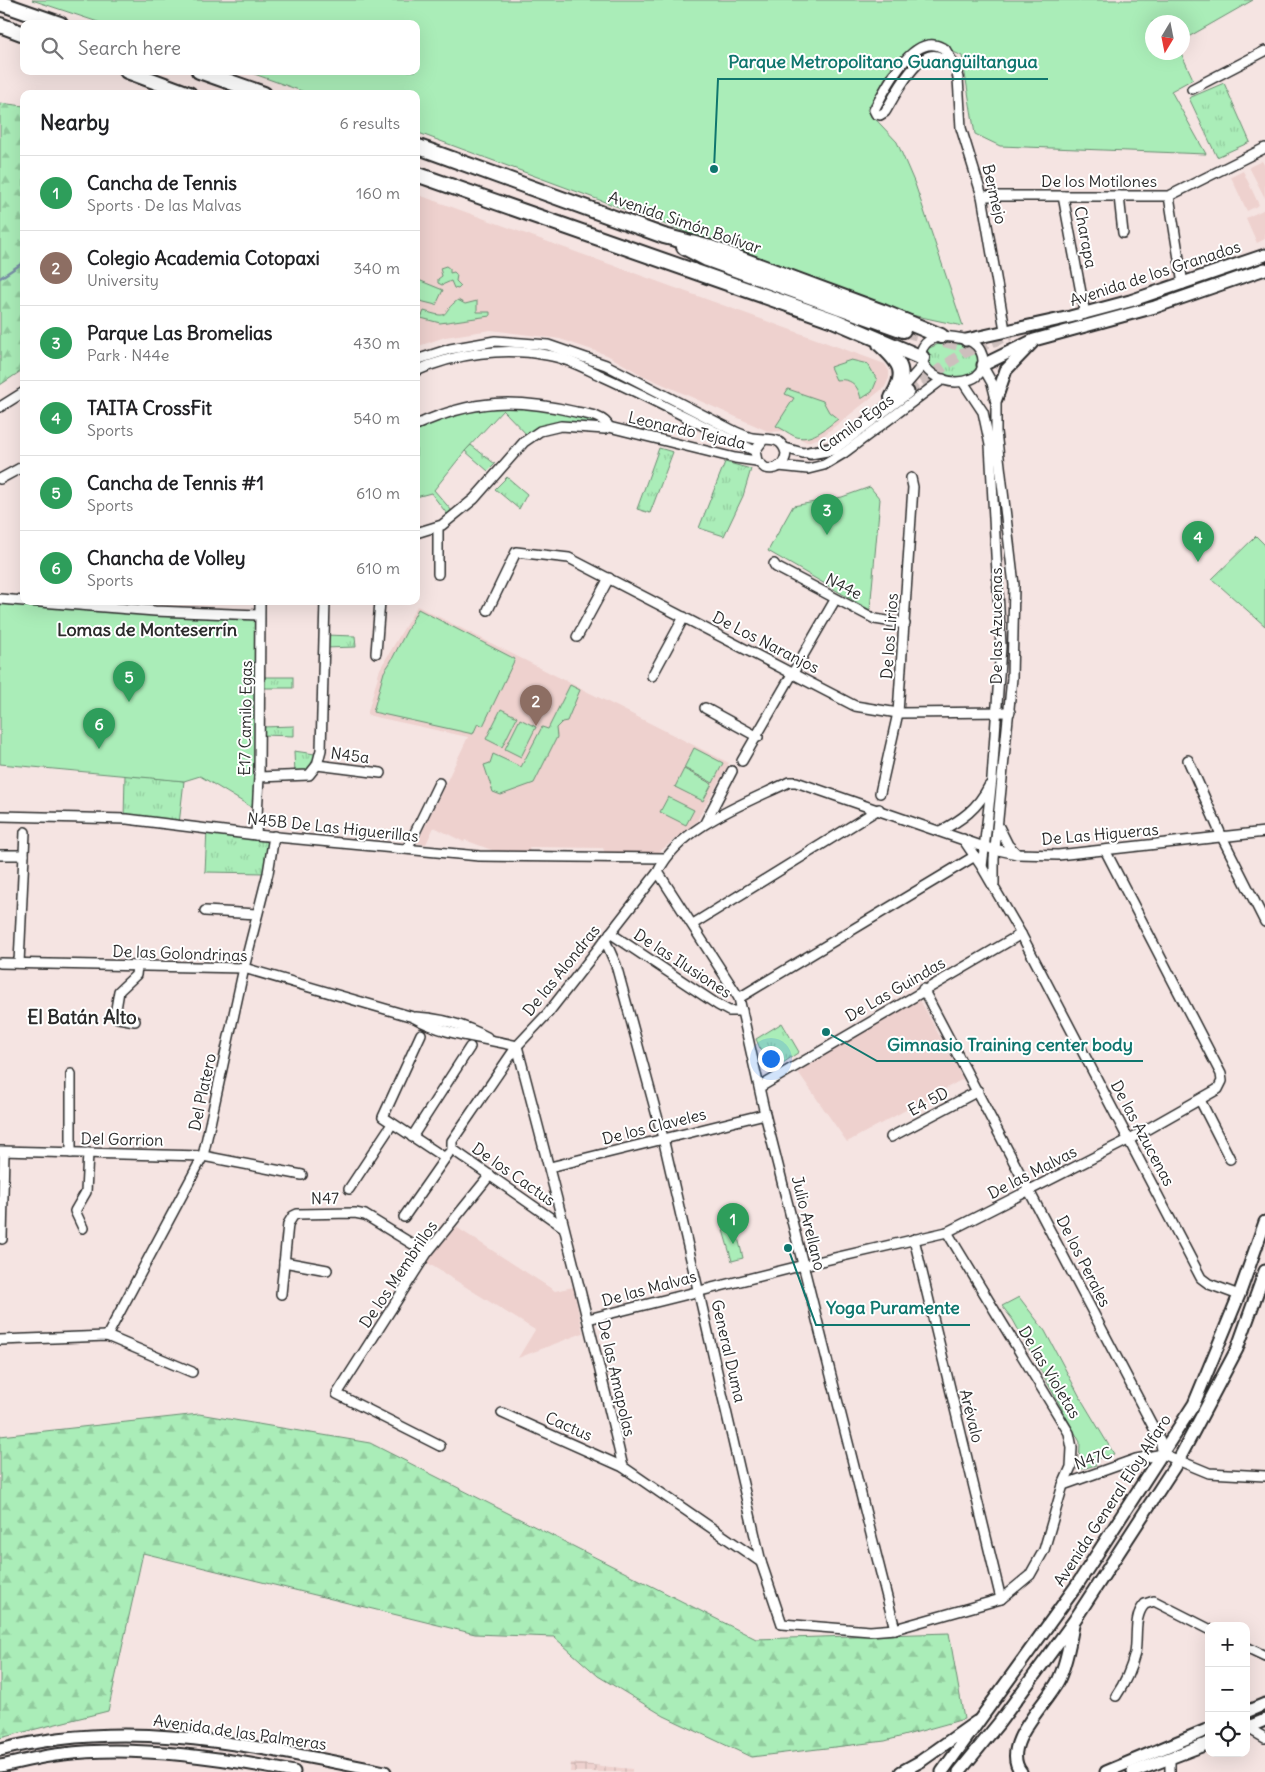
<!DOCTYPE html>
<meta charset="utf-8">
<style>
:root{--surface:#fff;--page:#f2f2f2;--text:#202124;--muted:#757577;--line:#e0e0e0;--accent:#c8321e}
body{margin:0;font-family:Delius,sans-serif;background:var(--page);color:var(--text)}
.controls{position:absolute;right:15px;bottom:15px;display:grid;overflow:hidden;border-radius:10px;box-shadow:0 5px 20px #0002}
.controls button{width:45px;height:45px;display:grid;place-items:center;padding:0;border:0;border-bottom:1px solid var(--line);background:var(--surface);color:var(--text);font:25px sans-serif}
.compass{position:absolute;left:1145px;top:15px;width:45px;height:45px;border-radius:50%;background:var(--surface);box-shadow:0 5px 20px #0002;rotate:190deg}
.you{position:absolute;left:770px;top:1058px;width:18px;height:18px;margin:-12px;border:4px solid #fff;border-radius:50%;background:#1a73e8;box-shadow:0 0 0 8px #1a73e833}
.badge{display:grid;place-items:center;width:32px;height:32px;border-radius:50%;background:var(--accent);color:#fff;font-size:16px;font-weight:700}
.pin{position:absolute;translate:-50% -41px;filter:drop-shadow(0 1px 2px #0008)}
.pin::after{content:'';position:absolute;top:26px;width:18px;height:15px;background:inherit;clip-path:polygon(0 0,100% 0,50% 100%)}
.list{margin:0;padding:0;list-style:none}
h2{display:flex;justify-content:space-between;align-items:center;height:65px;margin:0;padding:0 20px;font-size:21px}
h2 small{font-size:16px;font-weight:400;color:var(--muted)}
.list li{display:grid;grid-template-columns:32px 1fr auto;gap:15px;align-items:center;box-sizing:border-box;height:75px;padding:0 20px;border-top:1px solid var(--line)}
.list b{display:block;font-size:19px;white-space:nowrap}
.list p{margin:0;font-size:16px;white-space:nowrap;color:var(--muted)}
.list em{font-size:16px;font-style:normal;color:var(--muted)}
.icon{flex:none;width:28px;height:28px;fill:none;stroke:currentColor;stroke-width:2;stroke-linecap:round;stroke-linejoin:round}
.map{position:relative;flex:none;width:1265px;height:1772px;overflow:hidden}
.search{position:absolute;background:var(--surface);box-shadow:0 5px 20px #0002;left:20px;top:20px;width:400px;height:55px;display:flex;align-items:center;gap:12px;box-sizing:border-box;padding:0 18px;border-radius:10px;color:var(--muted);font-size:19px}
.panel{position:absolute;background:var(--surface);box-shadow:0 5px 20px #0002;left:20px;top:90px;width:400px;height:515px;border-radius:10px}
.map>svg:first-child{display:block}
.built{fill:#eed1ce}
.industrial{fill:url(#industrial-grid)}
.grass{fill:url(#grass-tufts);stroke:#6a8c72}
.forest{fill:url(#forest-firs);stroke:#6a8c72}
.park{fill:#aaedb8;stroke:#6a8c72}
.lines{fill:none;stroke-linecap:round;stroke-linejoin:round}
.stream{stroke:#798fa5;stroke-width:2.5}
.major-tunnel{stroke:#cdbfbd;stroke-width:11;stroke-dasharray:11 5.5;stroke-linecap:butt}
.highway-tunnel{stroke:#cdbfbd;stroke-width:14;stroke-dasharray:14 7;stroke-linecap:butt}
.minor-casing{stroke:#2b2b2b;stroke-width:12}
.major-casing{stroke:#2b2b2b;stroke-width:15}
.highway-casing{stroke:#2b2b2b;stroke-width:18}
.minor{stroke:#fff;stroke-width:9}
.major{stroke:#fff;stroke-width:11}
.highway{stroke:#fff;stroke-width:14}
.labels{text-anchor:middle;stroke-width:4;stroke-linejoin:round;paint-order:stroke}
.street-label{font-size:16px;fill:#2b2b2b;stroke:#fff}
.neighbourhood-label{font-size:18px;font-weight:bold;fill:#2b2b2b;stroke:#fff}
.quarter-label{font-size:19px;font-weight:bold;fill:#2b2b2b;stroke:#fff}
.leader{fill:none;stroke:#0f766e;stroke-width:2}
.callout-dot{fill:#0f766e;stroke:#fff;stroke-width:2}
.callout-label{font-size:18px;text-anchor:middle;font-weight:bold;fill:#0f766e;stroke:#fff;stroke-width:4;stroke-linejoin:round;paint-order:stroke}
</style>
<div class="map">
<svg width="1265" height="1772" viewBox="0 0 1265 1772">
<defs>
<pattern id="industrial-grid" width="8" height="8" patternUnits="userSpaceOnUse" patternTransform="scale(1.25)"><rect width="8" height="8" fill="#eed1ce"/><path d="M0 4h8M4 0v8" fill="none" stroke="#ccb4b1"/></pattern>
<pattern id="grass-tufts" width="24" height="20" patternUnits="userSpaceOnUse" patternTransform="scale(1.25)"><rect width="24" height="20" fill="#aaedb8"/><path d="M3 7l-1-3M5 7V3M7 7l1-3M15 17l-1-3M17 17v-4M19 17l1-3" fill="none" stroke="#92cb9e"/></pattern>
<pattern id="forest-firs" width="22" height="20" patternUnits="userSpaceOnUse" patternTransform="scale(1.25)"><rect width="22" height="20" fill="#aaedb8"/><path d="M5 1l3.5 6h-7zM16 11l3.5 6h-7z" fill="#92cb9e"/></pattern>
</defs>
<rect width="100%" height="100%" fill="#f5e4e2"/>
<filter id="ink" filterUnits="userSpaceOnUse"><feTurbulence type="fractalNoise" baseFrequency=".02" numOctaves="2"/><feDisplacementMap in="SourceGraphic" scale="10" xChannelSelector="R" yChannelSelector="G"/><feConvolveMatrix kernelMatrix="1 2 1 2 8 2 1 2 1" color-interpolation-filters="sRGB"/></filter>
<g filter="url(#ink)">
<g class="built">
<polygon points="1262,161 1265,166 1265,198 1249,167"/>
<polygon points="1243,171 1259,205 1247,211 1231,177"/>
<polygon points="416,194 885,364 889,371 889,378 885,387 820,438 807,442 784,431 769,432 763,429 642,375 607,355 560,339 491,330 445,337 416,347"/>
<polygon points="1265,209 1265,239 1257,243 1246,218"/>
<polygon points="417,606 729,763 697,821 658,853 605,853 603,848 529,847 530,854 497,852 465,840 464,842 434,827 426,844 417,843 468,737 367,715 380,669"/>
<polygon points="915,991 963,1079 847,1142 796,1069"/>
<polygon points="456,1227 555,1291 573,1287 583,1333 518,1358 535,1330 426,1262"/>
</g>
<polygon class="industrial" points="571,1763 632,1769 632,1772 570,1772"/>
<g class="grass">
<polygon points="1224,83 1250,142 1217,157 1189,98"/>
<path d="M943,342c14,2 30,2 36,18 -4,25 -36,17 -50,6l-2,-17z"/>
<polygon points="471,445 495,464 488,471 465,451"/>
<polygon points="659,448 673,452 650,513 637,509"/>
<polygon points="725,462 751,469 743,496 724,536 699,528"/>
<polygon points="507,477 527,494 519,509 495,489"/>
<polygon points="325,635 355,636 356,647 325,648"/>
<rect x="262" y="677" width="31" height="11"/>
<polygon points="294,726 294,736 262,735 262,727"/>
<polygon points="294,751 315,754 309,773 295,775"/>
<polygon points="125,775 184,781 179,824 124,819"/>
<polygon points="207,829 267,836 270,845 264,873 205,872"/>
<polygon points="782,1023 799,1052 770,1072 756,1039"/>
</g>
<g class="forest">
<polygon points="0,103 24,106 24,369 0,385"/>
<polygon points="199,1414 370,1443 756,1639 949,1633 964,1719 885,1741 751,1757 664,1716 598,1676 554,1637 475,1634 143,1553 108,1711 0,1738 0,1436"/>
</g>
<g class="park">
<polygon points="32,0 1253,0 1183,40 1182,22 1152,22 1152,52 1181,53 1193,79 1171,91 1206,154 1000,146 975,134 962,56 929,40 893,64 867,110 897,142 915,184 963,326 907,314 416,132 416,94 310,94 246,71 416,71 416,24 104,24"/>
<polygon points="446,266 450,269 450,273 454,272 457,275 456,281 461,286 458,289 454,288 451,281 442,285 438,283 438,279 442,276 440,268"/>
<polygon points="416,279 443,290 436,305 420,301"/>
<path d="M458,300l7,4 12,-3v11h13v4l-50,7 -19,-5 3,-7c29,9 15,2 34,-11z"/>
<path d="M851,360l17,4 9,16 -5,12 -11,7c-3,-14 -10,-21 -25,-19l-6,-13z"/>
<path d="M788,389l35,12 6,11 9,7c-12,9 -28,24 -44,17 -6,-3 -11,-7 -18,-10l18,-28 -9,-4z"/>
<polygon points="482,404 589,414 609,427 561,426 530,438 503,410 465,451 434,490 452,511 447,514 431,493 416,497 416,425"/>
<polygon points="870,487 880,499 870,610 768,551 793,506 842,497"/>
<polygon points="1256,536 1265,545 1265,626 1212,579"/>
<polygon points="0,600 259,616 256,810 200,776 184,781 0,764"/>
<polygon points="418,609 515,659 483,726 478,723 473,734 373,712 384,672 390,663"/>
<polygon points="570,685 580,690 567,721 562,722 556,728 557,737 534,783 501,795 493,792 484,765 490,763 493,754 521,767 542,727 548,729"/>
<polygon points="501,709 517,717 502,747 486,739"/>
<polygon points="520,719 536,727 521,757 505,749"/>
<polygon points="694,748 723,763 713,783 684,768"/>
<polygon points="684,769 712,784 703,801 675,787"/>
<polygon points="668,797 694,810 686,825 660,812"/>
<polygon points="735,1225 743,1258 732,1261 723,1230"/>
<polygon points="1019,1297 1045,1331 1081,1399 1114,1454 1097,1459 1096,1465 1079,1470 1080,1442 1013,1320 1002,1306"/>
</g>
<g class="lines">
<polyline class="stream" points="0,278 24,262"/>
<polyline class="major-tunnel" points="908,392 963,353 1010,335"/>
<polyline class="highway-tunnel" points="903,330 976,348"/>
<g class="minor-casing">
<g id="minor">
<path d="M955,66c-6,-3 -12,-8 -18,-10 -20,-5 -43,41 -52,56l-5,3 -4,-1 -2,-4c10,-19 34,-68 60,-65 4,0 8,3 11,4l10,17 3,12 3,50 21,68 23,134"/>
<polyline points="1192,89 1265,51"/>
<polyline points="982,196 1169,196 1265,148"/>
<polyline points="1063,196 1085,314"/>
<polyline points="1119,196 1123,233"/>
<polyline points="1169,196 1183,284"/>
<path d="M941,336c10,1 22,1 31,6 14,9 16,31 -1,37 -39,15 -73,-33 -30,-43z"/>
<path d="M416,360l34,-11 45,-8 53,4 58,20 130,67c5,2 11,5 16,6 14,3 29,-4 34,15 -1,12 -10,18 -21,15l-8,-7 -2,-10 8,-11"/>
<polyline points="983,367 992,383 996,399 996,432 1014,585 1012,678 994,859 994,884"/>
<path d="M416,371c39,-18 89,-24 131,-16 20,3 39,14 57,22 51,23 100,50 151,74"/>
<polyline points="963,382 983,412 990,445 1001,646 992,779 982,867"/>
<polyline points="898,394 923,365"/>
<polyline points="0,407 24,392"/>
<path d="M416,425c58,-26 99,-27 160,-13 11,2 28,4 33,15"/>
<polyline points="785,448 803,453 816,451"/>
<polyline points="779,466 808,469 824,465 844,453 943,379"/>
<polyline points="0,479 24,466"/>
<polyline points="438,527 438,574"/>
<polyline points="416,533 442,525 474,499 524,442 540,431 561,426 605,429 609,427 735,458 757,461"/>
<polyline points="774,564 776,567 875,619 905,624"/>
<polyline points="0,599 24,601"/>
<polyline points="28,601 155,611 259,615"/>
<polyline points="488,610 516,552 569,558 855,706 898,713 1010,712"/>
<polyline points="577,637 609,578"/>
<polyline points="376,653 380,601"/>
<polyline points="652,676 684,617"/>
<polyline points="705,708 758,737"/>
<polyline points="1188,760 1222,837 1265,922"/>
<polyline points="742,761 835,600"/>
<polyline points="317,765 381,773"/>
<polyline points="259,777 309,775 317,765 321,750 325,601"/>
<polyline points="880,793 898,713 913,487 911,478"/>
<polyline points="0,816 127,819 256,835 479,856 665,858"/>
<polyline points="705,823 732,771"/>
<polyline points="999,827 1008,845 1017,854"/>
<path d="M940,831c22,-11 38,-23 49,-45"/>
<polyline points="256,835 259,777 260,601"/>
<polyline points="963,839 982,867 1021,934 1201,1278 1209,1284 1239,1295"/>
<polyline points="407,849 439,783"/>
<polyline points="0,855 24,855"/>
<polyline points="658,872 739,998 765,1114 895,1629"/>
<polyline points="205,911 257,914"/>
<polyline points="693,924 879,809"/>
<polyline points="610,933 718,1005 729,1011 742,1011"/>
<polyline points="605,940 616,965 663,1138 761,1562 782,1624 870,1631 895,1629 1001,1599 1030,1575 1044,1550 1063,1485 1071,1467 1072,1448 1069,1433 947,1232"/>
<path d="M0,963l244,5 169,49c33,19 69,20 104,29"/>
<polyline points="19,963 25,832"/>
<polyline points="923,989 1160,1440 1163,1454"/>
<polyline points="739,998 975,856"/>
<path d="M416,1017c24,1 50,9 71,20"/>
<polyline points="135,1021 118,1018 115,1015 119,991 136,975 137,966"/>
<polyline points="421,1034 383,1117 445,1158"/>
<path d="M517,1046c37,140 73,280 106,421"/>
<polyline points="760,1087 1021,934"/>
<polyline points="1200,1100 1230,1159"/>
<polyline points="412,1137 470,1047"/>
<polyline points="891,1137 978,1091"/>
<polyline points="0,1151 203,1156 302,1175"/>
<polyline points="71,1153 71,1074"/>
<polyline points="550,1167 765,1114"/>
<polyline points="349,1189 392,1124"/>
<polyline points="404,1217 448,1154"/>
<path d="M562,1226l-110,-77v-8l65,-95 31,-33 110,-141c21,-45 88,-69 131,-90h7l188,65 33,7 41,1 207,-23"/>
<polyline points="83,1228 75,1211 86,1192 88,1153"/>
<polyline points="2,1239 4,1152"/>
<polyline points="914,1239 1001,1599"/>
<polyline points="284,1262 327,1270"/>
<polyline points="281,1294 288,1224 293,1216 297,1214 355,1213 365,1215 427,1253"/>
<polyline points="588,1319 804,1265 947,1232 1130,1139 1218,1089 1222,1081 1221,1074 1105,850"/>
<polyline points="107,1336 203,1156 244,968 268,873 274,836"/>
<polyline points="0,1340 107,1336 192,1372"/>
<polyline points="502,1413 623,1467 761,1562"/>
<polyline points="440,1446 337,1394 427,1253 490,1175"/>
<polyline points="1163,1454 1209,1473 1265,1476"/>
<polyline points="1063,1485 1136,1459 1163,1454"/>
<polyline points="1246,1647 1265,1656"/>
<path d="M1116,1696c9,-13 15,-27 19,-43 3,-16 -2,-37 10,-49l9,-3 55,28"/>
<polyline points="1248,1728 1265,1738"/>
<polyline points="1170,1772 1170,1758"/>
</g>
</g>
<g class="major-casing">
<g id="major">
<polyline points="966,340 1070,317 1130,301 1265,255"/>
<polyline points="983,365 1034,340 1155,307 1265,269"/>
<polyline points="996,399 1006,370 1032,343"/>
<polyline points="810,453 833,449 908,392"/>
<polyline points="1246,1712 1265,1704"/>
<polyline points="1246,1728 1265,1720"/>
<path d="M0,1750c132,-34 255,-3 385,22"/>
<path d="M0,1766c21,-4 42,-10 63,-12 71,-9 161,4 231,18"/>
<polyline points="901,1772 921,1761 976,1722"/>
<polyline points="942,1772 1077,1585 1194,1404 1239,1295 1265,1222"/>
<polyline points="959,1772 999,1723 1074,1621 1178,1461 1237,1349 1265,1271"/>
<path d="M1021,1772c-21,-27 24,-66 37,-91 8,-16 12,-38 15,-56"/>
<polyline points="1106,1772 1209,1729"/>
<polyline points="1133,1772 1209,1743"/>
</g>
</g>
<g class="highway-casing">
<g id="highway">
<polyline points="0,3 60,24"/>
<polyline points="0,25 24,34"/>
<polyline points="127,71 189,94"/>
<polyline points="199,71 264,94"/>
<polyline points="416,146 664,236 711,248 883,312 941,336"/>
<polyline points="416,174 833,320 922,358"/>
<polyline points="684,247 707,259 903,330"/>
<path d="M880,344c21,19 28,28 12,54"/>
</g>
</g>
<use href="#minor" class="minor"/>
<use href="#major" class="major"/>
<use href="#highway" class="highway"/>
</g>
</g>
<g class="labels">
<g class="street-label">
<text x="1099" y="187">De los Motilones</text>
<text transform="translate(995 194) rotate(77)" y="6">Bermejo</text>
<text transform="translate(685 222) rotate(19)" y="6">Avenida Simón Bolívar</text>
<text transform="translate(1086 237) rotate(79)" y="6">Charapa</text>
<text transform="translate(1155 273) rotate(-18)" y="6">Avenida de los Granados</text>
<text transform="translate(856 423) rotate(-36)" y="6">Camilo Egas</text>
<text transform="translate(687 430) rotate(13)" y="6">Leonardo Tejada</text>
<text transform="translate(844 586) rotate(27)" y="6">N44e</text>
<text transform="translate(996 626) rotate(-90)" y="6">De las Azucenas</text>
<text transform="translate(889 636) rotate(-86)" y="6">De los Lirios</text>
<text transform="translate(766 642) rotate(27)" y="6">De Los Naranjos</text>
<text transform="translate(245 718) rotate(-89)" y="6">E17 Camilo Egas</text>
<text transform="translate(350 755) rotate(7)" y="6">N45a</text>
<text transform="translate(333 827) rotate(6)" y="6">N45B De Las Higuerillas</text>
<text transform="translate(1100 834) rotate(-5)" y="6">De Las Higueras</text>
<text transform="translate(180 953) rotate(2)" y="6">De las Golondrinas</text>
<text transform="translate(683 963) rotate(33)" y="6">De las Ilusiones</text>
<text transform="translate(561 970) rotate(-51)" y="6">De las Alondras</text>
<text transform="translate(895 989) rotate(-30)" y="6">De Las Guindas</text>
<text transform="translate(202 1092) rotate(-78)" y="6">Del Platero</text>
<text transform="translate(928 1101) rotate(-28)" y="6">E4 5D</text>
<text transform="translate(654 1126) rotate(-14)" y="6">De los Claveles</text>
<text transform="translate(1143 1133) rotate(62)" y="6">De las Azucenas</text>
<text transform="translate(122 1139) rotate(1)" y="6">Del Gorrion</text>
<text transform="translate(1032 1172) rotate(-27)" y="6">De las Malvas</text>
<text transform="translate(514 1174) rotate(35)" y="6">De los Cactus</text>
<text transform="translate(325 1198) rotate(-1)" y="6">N47</text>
<text transform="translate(809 1223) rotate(76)" y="6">Julio Arellano</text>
<text transform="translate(1084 1261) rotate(63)" y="6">De los Perales</text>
<text transform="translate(398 1274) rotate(-56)" y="6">De los Membrillos</text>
<text transform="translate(649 1288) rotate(-15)" y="6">De las Malvas</text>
<text transform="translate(729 1351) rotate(77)" y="6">General Duma</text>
<text transform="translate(1050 1372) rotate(59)" y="6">De las Violetas</text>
<text transform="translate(617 1378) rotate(77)" y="6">De las Amapolas</text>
<text transform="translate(972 1416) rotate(76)" y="6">Arévalo</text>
<text transform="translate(569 1426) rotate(24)" y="6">Cactus</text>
<text transform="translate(1093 1458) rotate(-19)" y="6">N47C</text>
<text transform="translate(1112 1500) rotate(-57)" y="6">Avenida General Eloy Alfaro</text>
<text transform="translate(240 1732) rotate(8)" y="6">Avenida de las Palmeras</text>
</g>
<g class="neighbourhood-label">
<text x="147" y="636">Lomas de Monteserrín</text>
</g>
<g class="quarter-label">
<text x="82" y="1024">El Batán Alto</text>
</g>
</g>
<path class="leader" d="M714 169L718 79H1048M826 1032L877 1061H1143M788 1248L816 1325H970"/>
<g class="callout-dot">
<circle cx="714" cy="169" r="5"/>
<circle cx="826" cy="1032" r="5"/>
<circle cx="788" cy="1248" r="5"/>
</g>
<g class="callout-label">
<text x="883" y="68">Parque Metropolitano Guangüiltangua</text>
<text x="1010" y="1051">Gimnasio Training center body</text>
<text x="893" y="1314">Yoga Puramente</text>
</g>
</svg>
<div class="controls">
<button>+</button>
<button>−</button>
<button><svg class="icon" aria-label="locate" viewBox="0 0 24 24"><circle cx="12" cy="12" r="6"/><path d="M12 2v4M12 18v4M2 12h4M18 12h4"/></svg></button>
</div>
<svg class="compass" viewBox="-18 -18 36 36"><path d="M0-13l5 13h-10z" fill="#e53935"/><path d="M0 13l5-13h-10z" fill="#757577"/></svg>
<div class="you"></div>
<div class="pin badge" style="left:733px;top:1244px;background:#2e9e5b">1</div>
<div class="pin badge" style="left:536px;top:726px;background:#8d6e63">2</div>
<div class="pin badge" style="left:827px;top:535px;background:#2e9e5b">3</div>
<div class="pin badge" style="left:1198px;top:562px;background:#2e9e5b">4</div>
<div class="pin badge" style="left:129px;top:702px;background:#2e9e5b">5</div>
<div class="pin badge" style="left:99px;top:749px;background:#2e9e5b">6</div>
<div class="search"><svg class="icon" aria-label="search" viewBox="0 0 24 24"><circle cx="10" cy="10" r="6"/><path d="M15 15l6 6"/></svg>Search here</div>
<section class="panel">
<h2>Nearby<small>6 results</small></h2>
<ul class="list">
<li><span class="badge" style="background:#2e9e5b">1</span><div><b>Cancha de Tennis</b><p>Sports · De las Malvas</p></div><em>160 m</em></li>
<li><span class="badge" style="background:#8d6e63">2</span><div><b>Colegio Academia Cotopaxi</b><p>University</p></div><em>340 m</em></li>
<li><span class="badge" style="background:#2e9e5b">3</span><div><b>Parque Las Bromelias</b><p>Park · N44e</p></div><em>430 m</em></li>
<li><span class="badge" style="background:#2e9e5b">4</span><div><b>TAITA CrossFit</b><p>Sports</p></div><em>540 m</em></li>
<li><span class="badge" style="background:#2e9e5b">5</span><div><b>Cancha de Tennis #1</b><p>Sports</p></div><em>610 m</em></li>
<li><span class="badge" style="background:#2e9e5b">6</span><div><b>Chancha de Volley</b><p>Sports</p></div><em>610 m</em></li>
</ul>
</section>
</div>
